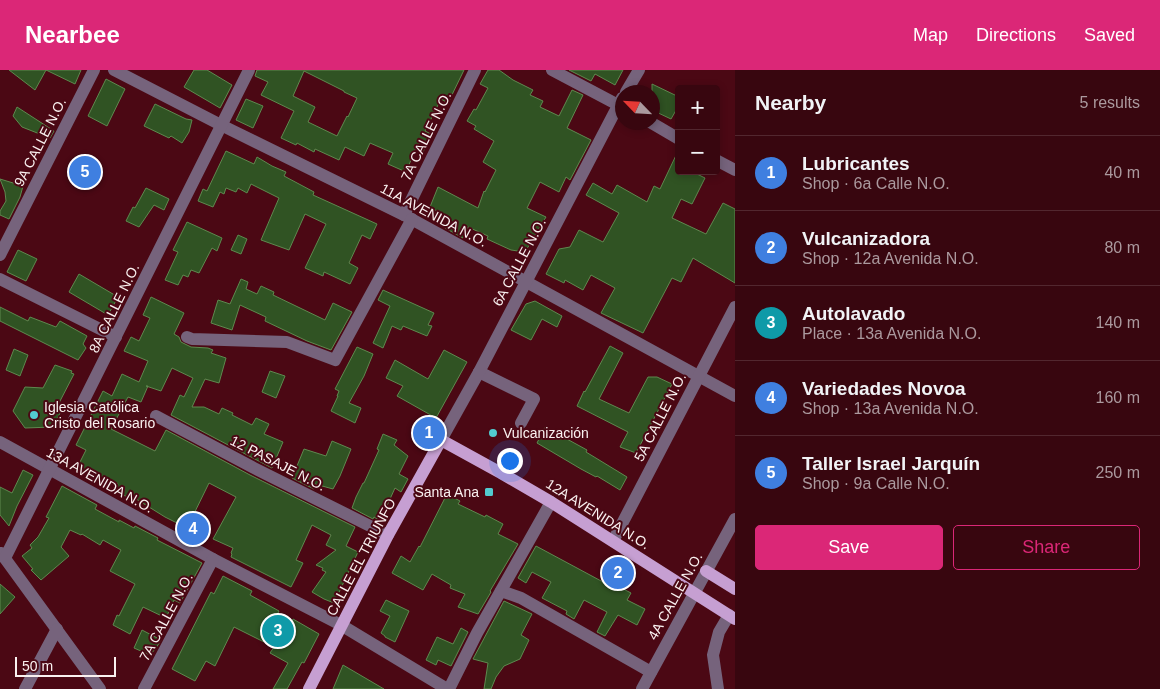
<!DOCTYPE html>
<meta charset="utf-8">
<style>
:root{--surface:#38060f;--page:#43141d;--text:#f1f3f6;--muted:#ab999e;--line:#52272f;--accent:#db2777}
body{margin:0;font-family:Helvetica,sans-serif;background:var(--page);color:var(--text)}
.controls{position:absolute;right:15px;top:15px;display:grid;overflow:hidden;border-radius:5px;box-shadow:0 2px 8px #0003}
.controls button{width:45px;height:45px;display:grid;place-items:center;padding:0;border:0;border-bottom:1px solid var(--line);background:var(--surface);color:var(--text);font:25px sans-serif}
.compass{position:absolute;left:615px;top:15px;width:45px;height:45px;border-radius:50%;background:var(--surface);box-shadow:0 2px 8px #0003;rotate:295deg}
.scale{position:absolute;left:15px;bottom:12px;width:101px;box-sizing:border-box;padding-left:5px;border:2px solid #faf1f0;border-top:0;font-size:14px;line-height:18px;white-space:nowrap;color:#faf1f0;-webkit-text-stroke:4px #4b0814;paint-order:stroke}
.you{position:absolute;left:509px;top:390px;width:18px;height:18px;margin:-12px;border:4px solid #fff;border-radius:50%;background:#1a73e8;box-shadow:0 0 0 8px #1a73e833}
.badge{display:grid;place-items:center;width:32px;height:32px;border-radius:50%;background:var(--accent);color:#fff;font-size:16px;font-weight:700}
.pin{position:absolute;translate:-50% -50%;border:2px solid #fff;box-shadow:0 1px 5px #0006}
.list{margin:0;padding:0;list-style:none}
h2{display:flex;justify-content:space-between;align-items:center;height:65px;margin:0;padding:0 20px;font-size:21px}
h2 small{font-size:16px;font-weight:400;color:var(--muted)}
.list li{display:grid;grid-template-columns:32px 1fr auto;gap:15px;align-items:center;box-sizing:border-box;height:75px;padding:0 20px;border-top:1px solid var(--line)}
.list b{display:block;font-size:19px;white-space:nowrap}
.list p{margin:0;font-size:16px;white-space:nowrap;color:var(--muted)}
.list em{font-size:16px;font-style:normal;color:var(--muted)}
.actions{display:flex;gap:10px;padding:15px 20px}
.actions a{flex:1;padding:11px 0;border:1px solid var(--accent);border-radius:5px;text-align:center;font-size:18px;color:var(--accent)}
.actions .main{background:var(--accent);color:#fff}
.map{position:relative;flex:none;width:735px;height:619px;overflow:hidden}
header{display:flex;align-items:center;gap:30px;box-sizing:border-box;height:70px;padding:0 25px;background:var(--accent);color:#fff}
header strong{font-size:24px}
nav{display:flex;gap:28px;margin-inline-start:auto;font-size:18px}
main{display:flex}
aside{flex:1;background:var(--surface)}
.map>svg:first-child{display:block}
.building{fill:#305323;stroke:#5e894f;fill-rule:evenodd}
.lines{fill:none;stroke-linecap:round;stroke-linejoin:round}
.minor{stroke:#76637c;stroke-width:12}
.major{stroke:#c69fd2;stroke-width:12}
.poi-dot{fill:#52ccd0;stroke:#4b0814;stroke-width:2}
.labels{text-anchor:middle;stroke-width:4;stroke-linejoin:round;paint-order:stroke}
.street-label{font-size:14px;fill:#faf1f0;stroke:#4b0814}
.poi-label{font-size:14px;fill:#faf1f0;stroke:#4b0814;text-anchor:start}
</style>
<header>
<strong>Nearbee</strong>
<nav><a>Map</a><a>Directions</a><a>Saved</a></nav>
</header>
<main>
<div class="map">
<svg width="735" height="619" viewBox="0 0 735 619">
<rect width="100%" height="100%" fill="#4b0814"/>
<g class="building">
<polygon points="9,0 81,0 75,14 46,0 35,20"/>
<polygon points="194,0 207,0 232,15 220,38 184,17"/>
<path d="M257,0h207l-16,33 -7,-4 -16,32 6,3 -8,18 -7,-4 -10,24 -18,-8 5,-11 -23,-10 -6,13 -19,-9 -6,13 -24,-11 -1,3 -17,-9 -1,2 -15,-7 13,-27 -33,-16 7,-13 -13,-6zM304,1l40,20v1l13,6 -9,19 -1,-1 -10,20 -29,-14 7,-15 -22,-11z"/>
<polygon points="488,0 499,0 513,10 533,20 530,25 543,31 540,37 559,46 572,20 583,25 567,58 591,70 570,110 566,107 559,122 540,112 527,138 546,147 525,182 511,180 487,169 488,166 468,157 463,168 445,158 449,148 430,137 438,117 478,138 484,121 485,122 496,100 483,92 494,71 474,59 476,56 467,51 474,39 476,40 488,18 480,14"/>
<polygon points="569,0 623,0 615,15 595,4 591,11"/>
<polygon points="106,9 125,19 107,56 88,46"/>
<polygon points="652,14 679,27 679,35 671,49 652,40"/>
<polygon points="246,29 263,36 253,58 236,50"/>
<polygon points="155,34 186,49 192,50 189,62 182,73 171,66 169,68 144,56"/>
<polygon points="17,37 54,61 50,68 22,57 13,46"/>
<polygon points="679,79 679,101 691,101 705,108 692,134 681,129 672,148 706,164 723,133 735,139 735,213 693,188 681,212 672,208 643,263 601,243 615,218 591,205 583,220 565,210 564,213 546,204 559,179 570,177 579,160 603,172 619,143 586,125 593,113 612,124 617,115 647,132 654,116 660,119"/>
<polygon points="226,81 254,94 257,87 272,96 286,102 284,106 314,122 313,125 377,154 370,169 362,165 349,193 358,198 350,214 324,202 323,206 305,198 326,154 305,144 289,180 261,170 279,128 251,114 247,123 238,118 236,122 226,118 224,124 220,122 213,137 198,131 203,119 207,121"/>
<polygon points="0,109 23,116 20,127 9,149 0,145 0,141 6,131 5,122"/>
<polygon points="146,118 169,129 164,140 154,135 139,157 126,151 133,137 135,138"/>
<polygon points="187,152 222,168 217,181 212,178 199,203 191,200 188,207 183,205 178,215 165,210 178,182 173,180"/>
<polygon points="238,165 247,169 241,184 231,180"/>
<polygon points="18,180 37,189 26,211 7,202"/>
<polygon points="79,204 118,227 108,245 69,222"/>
<polygon points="241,209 248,212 246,219 257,224 261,216 274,222 273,225 325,250 333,233 352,242 331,280 307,271 265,251 266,247 240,235 232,260 211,253 218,230 230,234"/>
<polygon points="383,220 434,243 428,255 432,256 427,266 403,256 401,260 392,256 383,278 373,273 390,236 378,230"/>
<polygon points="151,227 184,243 174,264 179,267 181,272 191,277 208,278 213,280 211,283 226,288 219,313 205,309 192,337 204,337 219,344 222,338 233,343 232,345 252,355 256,348 269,354 264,364 283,372 272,398 171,345 180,325 184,327 193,308 172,298 161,321 146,316 148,316 141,332 128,327 111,359 155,381 166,360 250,405 355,457 346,476 358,482 334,533 324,529 312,522 326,502 322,500 323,498 316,495 336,480 326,475 331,465 312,455 296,490 303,493 291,517 231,487 232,484 231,483 233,478 213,469 236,427 209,413 187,458 165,447 133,427 132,429 114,421 118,414 96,405 94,409 76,400 86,380 76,375 103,321 112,326 122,304 139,312 148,291 124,281 131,267 139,271 150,248 143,245"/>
<polygon points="535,231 562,246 557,257 542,249 531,270 511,260 526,234"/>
<polygon points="0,237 28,251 30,247 56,257 60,251 87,266 83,274 86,278 78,290 0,251"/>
<polygon points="610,276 623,283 599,329 629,343 648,307 657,307 672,314 636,383 620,377 628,362 577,336 584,321 585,322"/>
<polygon points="357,277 373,284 364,306 349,333 361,338 355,353 331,341 338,326 337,326 339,321 335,319"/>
<polygon points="14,279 28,285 20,306 6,300"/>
<polygon points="444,280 467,292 436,348 397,326 403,316 386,308 395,290 428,309"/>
<polygon points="55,295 72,301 71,303 74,304 59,333 62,339 53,357 25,358 13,341 25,317 43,318"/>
<polygon points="270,301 285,306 276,328 262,322"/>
<polygon points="545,357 587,380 586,382 627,407 620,420 597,406 596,407 581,399 537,373"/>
<polygon points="383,364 397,370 394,375 408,386 399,404 408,409 401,422 395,418 385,440 388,441 382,452 374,447 373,449 352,438 356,427 363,413 364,413 379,380 377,379"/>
<polygon points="332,371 351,379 340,406 333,419 315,414 314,419 292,408 304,379 326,386"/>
<polygon points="23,400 33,405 17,436 9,456 0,445 0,417 12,423"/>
<polygon points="62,416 97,435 95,439 119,452 119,450 134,458 135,456 158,468 157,470 202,493 180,533 174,530 166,548 143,537 130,564 113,555 117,545 119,546 135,514 110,501 121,480 103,470 100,475 82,464 81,465 70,460 61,477 69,486 41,510 31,500 33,499 22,486 32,478 30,475 38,467 49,448 46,447"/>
<polygon points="447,424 460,431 458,434 485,447 486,445 503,454 498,464 518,474 490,521 491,522 478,544 458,537 465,524 450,518 451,515 432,504 423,520 392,503 401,486 410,492 419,476 420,477"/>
<polygon points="536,476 603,512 608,511 631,523 627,530 645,539 637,555 618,545 605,566 597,562 607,542 584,530 574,549 566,544 567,541 542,528 551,512 532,502 526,513 518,508"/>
<polygon points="223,506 252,521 250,525 279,541 264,572 234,557 215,596 206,591 195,611 172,599 211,522 214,524"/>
<polygon points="0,514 15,527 0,544"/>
<polygon points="386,530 409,541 395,572 385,567 385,566 381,563 390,546 380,541"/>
<polygon points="504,531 532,544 521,565 529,570 520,589 504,596 496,607 491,619 484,619 488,593 473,589"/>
<polygon points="293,549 319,564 304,593 302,592 287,619 273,619 288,593 270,583"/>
<polygon points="461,558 468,562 451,596 438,590 436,595 426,590 437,567 453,574"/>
<polygon points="142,560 161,570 156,578 150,585 134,578"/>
<polygon points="343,595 384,619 333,619"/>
</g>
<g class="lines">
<g class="minor">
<polyline points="114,0 221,55 404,145 735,326"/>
<polyline points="552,0 622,37"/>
<polyline points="626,22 639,0"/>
<polyline points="650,52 679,69"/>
<polyline points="716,90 735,100"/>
<polyline points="404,145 475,0"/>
<polyline points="0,185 94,0"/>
<polyline points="0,209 116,267"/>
<polyline points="187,267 192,269 287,272 335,290 412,149"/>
<polyline points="479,302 534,329 521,353"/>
<polyline points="156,346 254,398 388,465"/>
<polyline points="441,370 479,302 622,28"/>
<polyline points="0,372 213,489 341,555 447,619"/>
<polyline points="613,471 735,237"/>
<polyline points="1,483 100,619"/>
<polyline points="5,488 249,0"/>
<polyline points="501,521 521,528 651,602"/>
<polyline points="25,619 57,559"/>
<polyline points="144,619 213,489"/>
<polyline points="449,619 477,563 551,432"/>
<polyline points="642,619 735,449"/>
<polyline points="718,619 713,585 719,562 729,545"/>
</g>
<g class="major">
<polyline points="706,501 735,519"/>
<polyline points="309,619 388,465 441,370 501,403 551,432 735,549"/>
</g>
</g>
<g class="poi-dot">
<circle cx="34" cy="345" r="5"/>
<circle cx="493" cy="363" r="5"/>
<rect x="484" y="417" width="10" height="10" rx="2.5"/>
</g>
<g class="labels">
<g class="street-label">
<text transform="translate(426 66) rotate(-64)" y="5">7A CALLE N.O.</text>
<text transform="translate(40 72) rotate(-63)" y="5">9A CALLE N.O.</text>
<text transform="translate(434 145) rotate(28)" y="5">11A AVENIDA N.O.</text>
<text transform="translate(519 192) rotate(-62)" y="5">6A CALLE N.O.</text>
<text transform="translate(114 238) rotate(-64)" y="5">8A CALLE N.O.</text>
<text transform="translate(660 347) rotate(-63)" y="5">5A CALLE N.O.</text>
<text transform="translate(278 393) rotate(27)" y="5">12 PASAJE N.O.</text>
<text transform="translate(100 410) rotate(29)" y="5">13A AVENIDA N.O.</text>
<text transform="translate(598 444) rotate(32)" y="5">12A AVENIDA N.O.</text>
<text transform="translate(361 487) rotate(-62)" y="5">CALLE EL TRIUNFO</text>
<text transform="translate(675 526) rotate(-61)" y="5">4A CALLE N.O.</text>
<text transform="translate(166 547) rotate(-62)" y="5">7A CALLE N.O.</text>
</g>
<g class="poi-label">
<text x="44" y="342">Iglesia Católica<tspan x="44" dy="16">Cristo del Rosario</tspan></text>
<text x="503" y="368">Vulcanización</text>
<text x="479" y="427" text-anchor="end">Santa Ana</text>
</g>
</g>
</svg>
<div class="controls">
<button>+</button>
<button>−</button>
</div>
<svg class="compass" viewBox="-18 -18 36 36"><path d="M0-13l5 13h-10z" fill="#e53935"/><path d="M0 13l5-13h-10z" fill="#ab999e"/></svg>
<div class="scale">50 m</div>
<div class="you"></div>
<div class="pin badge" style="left:429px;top:363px;background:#3f7fe0">1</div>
<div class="pin badge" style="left:618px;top:503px;background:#3f7fe0">2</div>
<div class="pin badge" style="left:278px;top:561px;background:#0f9aa8">3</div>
<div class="pin badge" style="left:193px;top:459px;background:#3f7fe0">4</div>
<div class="pin badge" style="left:85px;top:102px;background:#3f7fe0">5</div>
</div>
<aside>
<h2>Nearby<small>5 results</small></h2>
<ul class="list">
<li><span class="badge" style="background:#3f7fe0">1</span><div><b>Lubricantes</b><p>Shop · 6a Calle N.O.</p></div><em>40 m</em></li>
<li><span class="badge" style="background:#3f7fe0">2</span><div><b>Vulcanizadora</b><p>Shop · 12a Avenida N.O.</p></div><em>80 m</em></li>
<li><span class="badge" style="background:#0f9aa8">3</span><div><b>Autolavado</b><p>Place · 13a Avenida N.O.</p></div><em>140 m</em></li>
<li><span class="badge" style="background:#3f7fe0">4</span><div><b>Variedades Novoa</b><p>Shop · 13a Avenida N.O.</p></div><em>160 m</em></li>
<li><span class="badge" style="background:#3f7fe0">5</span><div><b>Taller Israel Jarquín</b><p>Shop · 9a Calle N.O.</p></div><em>250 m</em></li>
</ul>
<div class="actions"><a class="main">Save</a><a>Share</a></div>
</aside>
</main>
